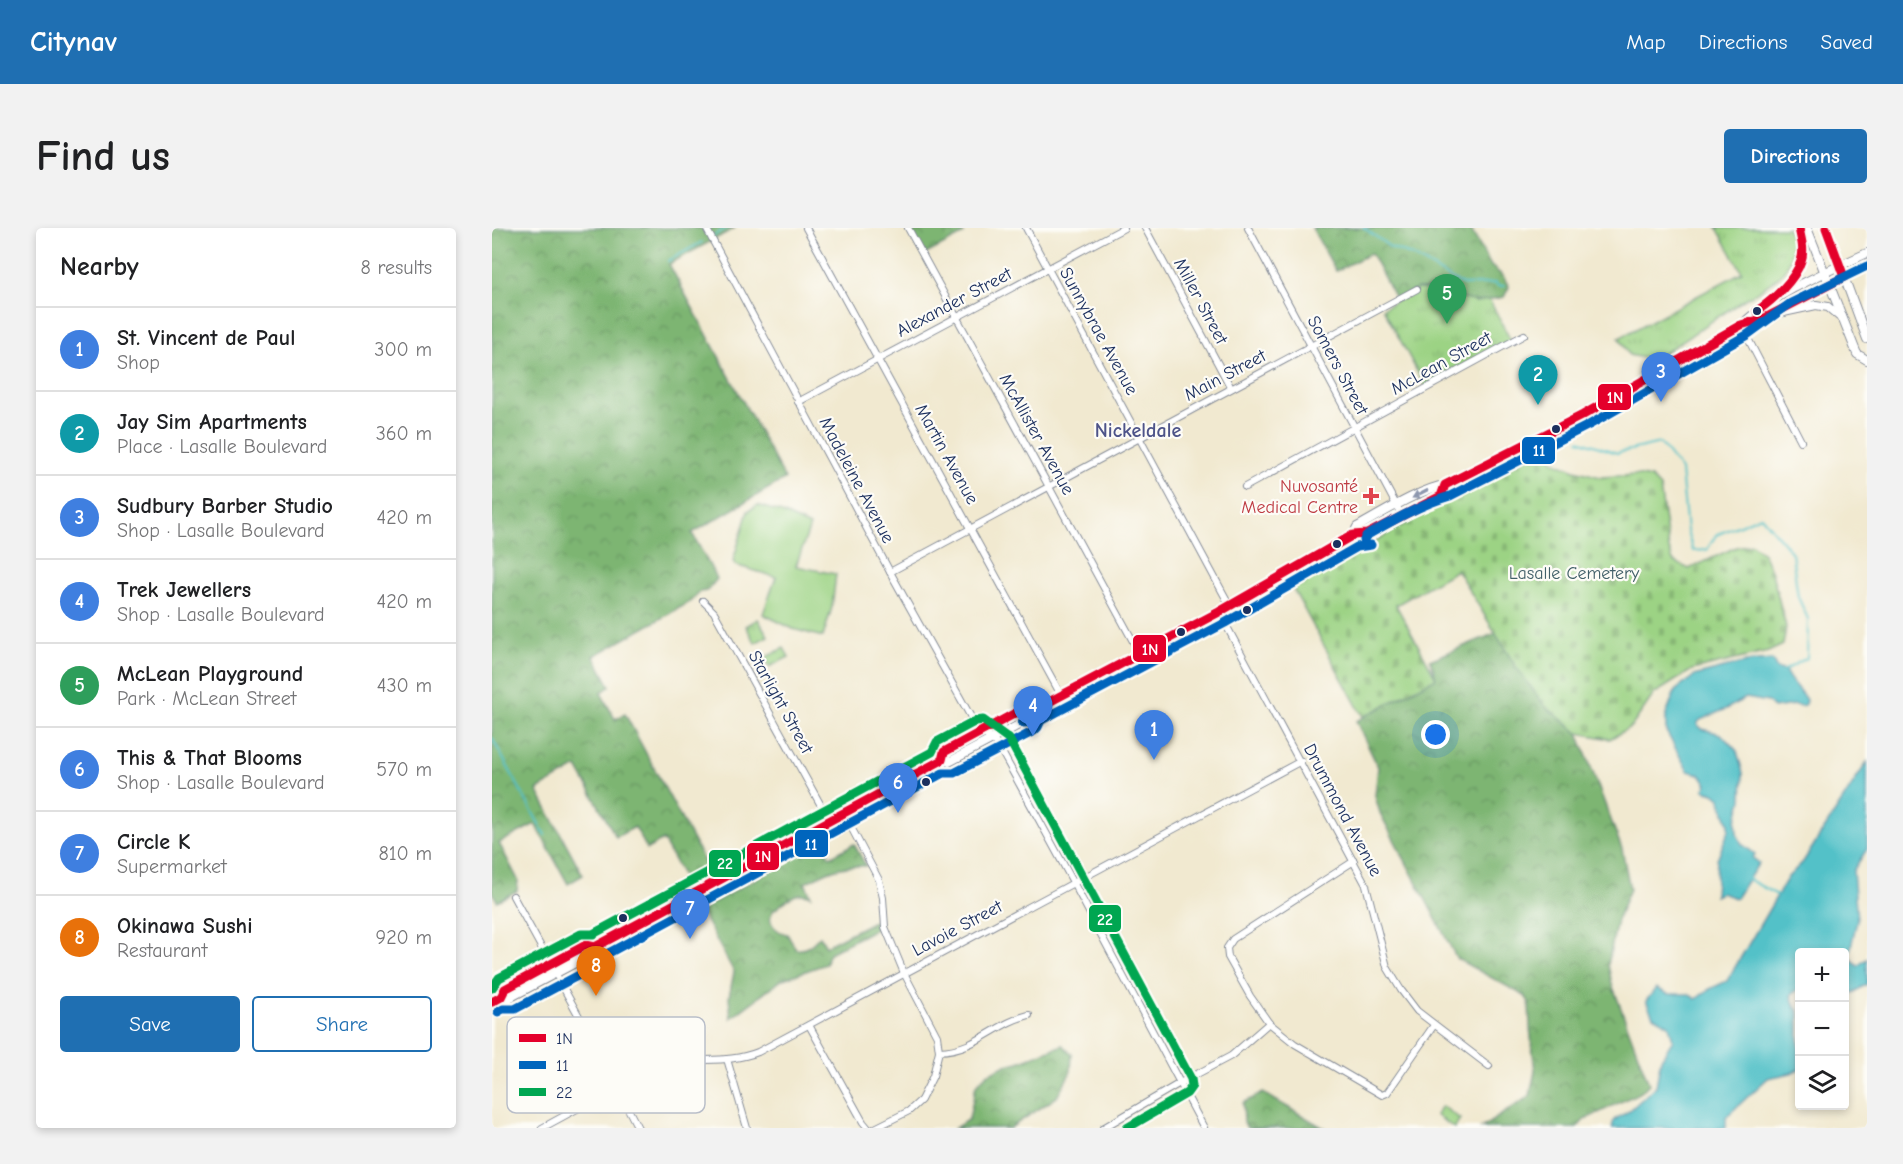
<!DOCTYPE html>
<meta charset="utf-8">
<style>
:root{--surface:#fff;--page:#f2f2f2;--text:#202124;--muted:#757577;--line:#e0e0e0;--accent:#1f6fb2}
body{margin:0;font-family:"Comic Neue",sans-serif;background:var(--page);color:var(--text)}
.controls{position:absolute;right:18px;bottom:18px;display:grid;overflow:hidden;border-radius:6px;box-shadow:0 3px 9px #0003}
.controls button{width:54px;height:54px;display:grid;place-items:center;padding:0;border:0;border-bottom:2px solid var(--line);background:var(--surface);color:var(--text);font:30px sans-serif}
.you{position:absolute;left:944px;top:507px;width:21px;height:21px;margin:-15px;border:4px solid #fff;border-radius:50%;background:#1a73e8;box-shadow:0 0 0 9px #1a73e833}
.badge{display:grid;place-items:center;width:39px;height:39px;border-radius:50%;background:var(--accent);color:#fff;font-size:20px;font-weight:700}
.pin{position:absolute;translate:-50% -50px;filter:drop-shadow(0 2px 3px #0008)}
.pin::after{content:'';position:absolute;top:32px;width:21px;height:18px;background:inherit;clip-path:polygon(0 0,100% 0,50% 100%)}
.list{margin:0;padding:0;list-style:none}
h2{display:flex;justify-content:space-between;align-items:center;height:78px;margin:0;padding:0 24px;font-size:26px}
h2 small{font-size:20px;font-weight:400;color:var(--muted)}
.list li{display:grid;grid-template-columns:39px 1fr auto;gap:18px;align-items:center;box-sizing:border-box;height:84px;padding:0 24px;border-top:2px solid var(--line)}
.list b{display:block;font-size:22px;white-space:nowrap}
.list p{margin:0;font-size:20px;white-space:nowrap;color:var(--muted)}
.list em{font-size:20px;font-style:normal;color:var(--muted)}
.actions{display:flex;gap:12px;padding:18px 24px}
.actions a{flex:1;padding:14px 0;border:2px solid var(--accent);border-radius:6px;text-align:center;font-size:21px;color:var(--accent)}
.actions .main{background:var(--accent);color:#fff}
.icon{flex:none;width:33px;height:33px;fill:none;stroke:currentColor;stroke-width:2;stroke-linecap:round;stroke-linejoin:round}
.map{position:relative;flex:none;width:1375px;height:900px;overflow:hidden;border-radius:6px}
header{display:flex;align-items:center;gap:36px;box-sizing:border-box;height:84px;padding:0 30px;background:var(--accent);color:#fff}
header strong{font-size:28px}
nav{display:flex;gap:33px;margin-inline-start:auto;font-size:21px}
.intro{display:flex;align-items:center;justify-content:space-between;box-sizing:border-box;height:144px;padding:0 36px}
h1{margin:0;font-size:42px}
.button{padding:15px 27px;border-radius:6px;background:var(--accent);color:#fff;font-size:21px;font-weight:700}
main{display:flex;gap:36px;padding:0 36px}
aside{flex:1;background:var(--surface);border-radius:6px;box-shadow:0 3px 9px #0003}
.map>svg:first-child{display:block}
.grass{fill:url(#grass-tufts);stroke:#5c8171;stroke-width:1.5}
.forest{fill:url(#forest-crowns);stroke:#4c7268;stroke-width:1.5}
.cemetery{fill:url(#cemetery-stones);stroke:#5c8171;stroke-width:1.5}
.garden{fill:#9cd384;stroke:#5c8171;stroke-width:1.5}
.water{fill:#53c1c8;stroke:#377893;stroke-width:1.5}
.lines{fill:none;stroke-linecap:round;stroke-linejoin:round}
.stream{stroke:#53c1c8;stroke-width:2}
.minor-casing{stroke:#868c97;stroke-width:8}
.major-casing{stroke:#868c97;stroke-width:10}
.minor{stroke:#fff;stroke-width:6}
.major{stroke:#fff;stroke-width:8}
.bus-1-casing{stroke:#fdfcf7;stroke-width:14}
.bus-2-casing{stroke:#fdfcf7;stroke-width:14}
.bus-3-casing{stroke:#fdfcf7;stroke-width:14}
.bus-1{stroke:#e4002b;stroke-width:9}
.bus-2{stroke:#0065bd;stroke-width:9}
.bus-3{stroke:#00a651;stroke-width:9}
.oneway{fill:#8d97ae}
.bus-dot{fill:#1b2f5e;stroke:#fdfcf7;stroke-width:2}
.health-dot{fill:#e0444e;stroke:#fdfcf7;stroke-width:2}
.labels{text-anchor:middle;stroke-width:4.5;stroke-linejoin:round;paint-order:stroke}
.street-label{font-size:18px;fill:#1b2f5e;stroke:#fdfcf7}
.health-label{font-size:18px;fill:#be3a42;stroke:#fdfcf7;text-anchor:end}
.park-label{font-size:18px;fill:#426069;stroke:#fdfcf7}
.neighbourhood-label{font-size:20px;font-weight:bold;fill:#4e5489;stroke:#fdfcf7}
.key{fill:#fdfcf7;stroke:#b9bec9;stroke-width:1.5}
.key-label{font-size:16px;fill:#1b2f5e}
.line-badge{stroke:#fdfcf7;stroke-width:2}
.badge-label{font-size:16px;text-anchor:middle;font-weight:bold;fill:#fff}
</style>
<header>
<strong>Citynav</strong>
<nav><a>Map</a><a>Directions</a><a>Saved</a></nav>
</header>
<div class="intro"><h1>Find us</h1><a class="button">Directions</a></div>
<main>
<aside>
<h2>Nearby<small>8 results</small></h2>
<ul class="list">
<li><span class="badge" style="background:#3f7fe0">1</span><div><b>St. Vincent de Paul</b><p>Shop</p></div><em>300 m</em></li>
<li><span class="badge" style="background:#0f9aa8">2</span><div><b>Jay Sim Apartments</b><p>Place · Lasalle Boulevard</p></div><em>360 m</em></li>
<li><span class="badge" style="background:#3f7fe0">3</span><div><b>Sudbury Barber Studio</b><p>Shop · Lasalle Boulevard</p></div><em>420 m</em></li>
<li><span class="badge" style="background:#3f7fe0">4</span><div><b>Trek Jewellers</b><p>Shop · Lasalle Boulevard</p></div><em>420 m</em></li>
<li><span class="badge" style="background:#2e9e5b">5</span><div><b>McLean Playground</b><p>Park · McLean Street</p></div><em>430 m</em></li>
<li><span class="badge" style="background:#3f7fe0">6</span><div><b>This &amp; That Blooms</b><p>Shop · Lasalle Boulevard</p></div><em>570 m</em></li>
<li><span class="badge" style="background:#3f7fe0">7</span><div><b>Circle K</b><p>Supermarket</p></div><em>810 m</em></li>
<li><span class="badge" style="background:#e8710a">8</span><div><b>Okinawa Sushi</b><p>Restaurant</p></div><em>920 m</em></li>
</ul>
<div class="actions"><a class="main">Save</a><a>Share</a></div>
</aside>
<div class="map">
<svg width="1375" height="900" viewBox="0 0 1375 900">
<defs>
<pattern id="grass-tufts" width="24" height="20" patternUnits="userSpaceOnUse" patternTransform="scale(1.5)"><rect width="24" height="20" fill="#9cd384"/><path d="M3 7l-1-3M5 7V3M7 7l1-3M15 17l-1-3M17 17v-4M19 17l1-3" fill="none" stroke="#86b574"/></pattern>
<pattern id="forest-crowns" width="20" height="18" patternUnits="userSpaceOnUse" patternTransform="scale(1.5)"><rect width="20" height="18" fill="#7db572"/><path d="M2 6a3 3 0 1 1 6 0M12 15a3 3 0 1 1 6 0" fill="none" stroke="#669461"/></pattern>
<pattern id="cemetery-stones" width="16" height="16" patternUnits="userSpaceOnUse" patternTransform="scale(1.5)"><rect width="16" height="16" fill="#9cd384"/><path d="M2 7V4a2 2 0 0 1 4 0v3zM10 15v-3a2 2 0 0 1 4 0v3z" fill="#86b574"/></pattern>
</defs>
<rect width="100%" height="100%" fill="#fdfcf7"/>
<filter id="ink" filterUnits="userSpaceOnUse"><feTurbulence type="fractalNoise" baseFrequency=".0167" numOctaves="2"/><feDisplacementMap in="SourceGraphic" scale="12" xChannelSelector="R" yChannelSelector="G"/><feConvolveMatrix kernelMatrix="1 2 1 2 8 2 1 2 1" color-interpolation-filters="sRGB"/></filter>
<filter id="wash" filterUnits="userSpaceOnUse"><feTurbulence type="fractalNoise" baseFrequency=".008" numOctaves="4" result="noise"/><feDisplacementMap in="SourceGraphic" scale="24" xChannelSelector="R" yChannelSelector="G"/><feGaussianBlur stdDeviation="1.35" result="paint"/><feColorMatrix in="noise" values="0 0 0 0 0 0 0 0 0 0 0 0 0 0 0 0 0 1.4 0 .05"/><feComposite in="paint" operator="in"/></filter>
<g filter="url(#wash)">
<rect width="100%" height="100%" fill="#f1e9d0"/>
<g class="grass">
<path d="M1225,0h71c5,13 6,28 -2,40 -9,14 -30,24 -44,33 -30,20 -59,40 -89,59l-24,-5 -10,-17 123,-66z"/>
<path d="M925,61c24,0 47,15 72,10l22,42 -85,47 -43,-80z"/>
<polygon points="266,391 276,408 263,415 254,398"/>
</g>
<g class="forest">
<polygon points="0,0 243,0 177,36 293,251 200,305 225,351 215,363 207,364 200,373 102,428 118,458 109,465 123,491 133,486 219,646 196,658 171,612 155,621 143,599 124,609 85,539 45,562 91,647 76,656 43,596 7,615 26,652 25,663 5,673 0,664"/>
<polygon points="417,0 469,0 472,6 432,27"/>
<polygon points="820,0 978,0 999,38 1011,48 1017,59 1012,69 984,74 950,66 938,61 925,61 904,72 879,25 844,43"/>
<polygon points="1004,405 1053,478 1086,505 1130,621 1138,661 1125,692 1116,737 1120,756 1157,856 1149,864 1092,892 1085,900 989,900 1038,868 1043,843 1038,800 1037,774 1033,768 965,731 888,585 883,568 886,539 864,493 944,450 938,432"/>
<path d="M329,614l9,15 24,-13 12,22c-27,-1 -38,5 -61,17l6,13c-15,-7 -26,6 -38,15 -8,11 4,21 14,23l9,15c11,2 17,-6 24,-13l6,10 52,-27 1,8 -48,25 -4,5 -1,7 -43,15 -52,39 -2,-21 5,-25 -34,-62z"/>
<polygon points="571,817 580,826 579,843 565,869 518,900 463,900 477,891 484,857 495,846 514,837 527,834"/>
<polygon points="771,865 832,900 755,900 752,894 751,875"/>
</g>
<polygon class="cemetery" points="1054,218 1061,233 1083,242 1108,249 1145,247 1159,250 1168,259 1177,321 1181,333 1197,341 1244,319 1260,316 1271,325 1280,345 1294,399 1291,417 1276,424 1200,442 1162,466 1140,498 1118,511 1086,505 1053,478 1024,439 965,342 904,377 944,450 871,489 800,359"/>
<g class="garden">
<polygon points="266,277 290,285 318,298 304,338 344,346 340,379 331,409 301,401 271,386 284,349 243,337 241,333 256,283"/>
<polygon points="292,420 297,429 277,439 272,430"/>
<polygon points="950,878 968,891 962,900 944,887"/>
</g>
<g class="water">
<path d="M1280,432l5,9 8,1c5,13 15,19 21,30l-1,4 -3,2 -8,-1 -21,3 -5,-6 -22,-4 -20,11 -26,11 -3,4 5,5 19,5 16,17 6,22 -1,27 -6,21 1,13 5,10 13,10 -2,4 6,5 -23,35 -15,-5 -6,3 2,-37 12,-29v-6l-9,-26 -6,-5 -10,-3 3,-6 -7,-10 -12,-3 -22,-40v-16l9,-24 19,-15 53,-14z"/>
<polygon points="1375,534 1375,621 1361,643 1365,692 1357,728 1365,738 1375,731 1375,756 1359,766 1353,767 1352,724 1308,724 1307,761 1299,767 1303,779 1307,783 1307,841 1299,845 1276,850 1234,889 1234,900 1120,900 1122,892 1137,883 1164,858 1169,831 1181,812 1177,797 1161,788 1154,773 1164,760 1176,766 1197,766 1204,771 1216,762 1235,753 1296,649 1311,634"/>
</g>
<g class="lines">
<g class="stream">
<polyline points="872,0 898,19 921,28 963,53 974,57 1003,55 1006,58 1012,58"/>
<polyline points="221,8 235,0"/>
<polyline points="176,33 210,14"/>
<polyline points="1087,212 1125,225 1168,215 1189,242 1195,303 1201,323 1215,322 1224,307 1269,288 1300,325 1306,369 1316,391 1315,430 1293,442"/>
<polyline points="0,510 53,607"/>
<polyline points="1256,651 1285,667"/>
</g>
</g>
</g>
<g filter="url(#ink)">
<g class="lines">
<g class="minor-casing">
<g id="minor">
<polyline points="214,0 398,344 485,500 506,517 581,654 712,900"/>
<polyline points="314,0 569,467"/>
<polyline points="416,0 648,426"/>
<polyline points="534,0 738,378"/>
<polyline points="653,0 739,160"/>
<polyline points="756,0 910,288"/>
<polyline points="1249,97 1309,213"/>
<polyline points="306,174 632,0"/>
<polyline points="753,259 1032,107"/>
<polyline points="398,344 925,61"/>
<polyline points="211,373 222,384 337,592"/>
<polyline points="727,384 874,657 895,739 909,762 925,783 997,838"/>
<polyline points="351,584 387,652 391,670 393,699 412,745 445,808 447,823 441,848 429,872 417,883 383,900"/>
<polyline points="862,633 741,711 735,720 736,729 758,768 777,795 803,816 890,867 895,865 942,797"/>
<polyline points="21,668 105,821 146,900"/>
<polyline points="317,797 371,894 376,900"/>
<path d="M447,823c38,-1 56,-28 90,-36"/>
<polyline points="235,831 255,900"/>
<path d="M50,900l110,-60c36,-14 71,-2 106,-16l543,-291"/>
<polyline points="611,900 688,855 739,828 777,795"/>
</g>
</g>
<g class="major-casing">
<g id="major">
<polyline points="1315,0 1365,126 1375,132"/>
<polyline points="1334,0 1375,111"/>
<path d="M1282,70c24,-26 32,-34 25,-70"/>
<polyline points="1287,85 1324,77 1336,79 1348,89"/>
<polyline points="1254,96 1273,90 1375,36"/>
<path d="M861,307l4,-8c22,-12 65,-39 88,-42l138,-70 158,-90c36,-33 83,-52 126,-72"/>
<polyline points="450,532 452,524 529,482 540,483 727,384 861,307 875,306 949,268 953,257"/>
<polyline points="9,769 13,761 94,717 103,719"/>
<polyline points="0,774 9,769 17,770 98,727 103,719 450,532 457,534 508,507 536,492 540,483"/>
</g>
</g>
<use href="#minor" class="minor"/>
<use href="#major" class="major"/>
<g class="bus-1-casing">
<g id="bus-1">
<path d="M1265,83c16,-11 38,-31 44,-50 4,-11 0,-22 -2,-33"/>
<polyline points="0,774 9,769 13,761 94,717 103,719 450,532 452,524 529,482 540,483 727,384 861,307 875,306 949,268 953,257 1091,187 1249,97 1273,90 1352,49 1334,0"/>
</g>
</g>
<g class="bus-2-casing">
<g id="bus-2">
<path d="M872,312l2,-4c28,-16 54,-31 84,-40l139,-71 158,-90 44,-32 76,-37"/>
<polyline points="530,495 546,494 733,395 865,319 879,317"/>
<polyline points="6,784 11,781 23,781 104,738 111,728 451,545 462,545 542,503 546,499 551,488"/>
</g>
</g>
<g class="bus-3-casing">
<polyline id="bus-3" points="0,760 7,750 89,706 101,706 440,524 445,514 484,493 491,492 517,511 699,851 700,858 695,865 635,900"/>
</g>
<use href="#bus-1" class="bus-1"/>
<use href="#bus-2" class="bus-2"/>
<use href="#bus-3" class="bus-3"/>
</g>
<defs><path id="oneway-solid" d="M-6-.8H1V-3.2L6.5 0L1 3.2V.8H-6Z" transform="scale(1.5)"/></defs>
<use class="oneway" href="#oneway-solid" transform="translate(928 266) rotate(153)"/>
</g>
<g class="bus-dot">
<circle cx="1265" cy="83" r="5"/>
<circle cx="1064" cy="201" r="5"/>
<circle cx="845" cy="316" r="5"/>
<circle cx="755" cy="382" r="5"/>
<circle cx="689" cy="404" r="5"/>
<circle cx="434" cy="554" r="5"/>
<circle cx="131" cy="690" r="5"/>
</g>
<path class="health-dot" d="M876 259h6v6h6v6h-6v6h-6v-6h-6v-6h6z"/>
<g class="labels">
<g class="street-label">
<text transform="translate(709 73) rotate(62)" y="6">Miller Street</text>
<text transform="translate(462 74) rotate(-28)" y="6">Alexander Street</text>
<text transform="translate(607 103) rotate(61)" y="6">Sunnybrae Avenue</text>
<text transform="translate(949 135) rotate(-29)" y="6">McLean Street</text>
<text transform="translate(846 137) rotate(62)" y="6">Somers Street</text>
<text transform="translate(733 147) rotate(-28)" y="6">Main Street</text>
<text transform="translate(545 206) rotate(61)" y="6">McAllister Avenue</text>
<text transform="translate(455 226) rotate(61)" y="6">Martin Avenue</text>
<text transform="translate(365 252) rotate(62)" y="6">Madeleine Avenue</text>
<text transform="translate(289 474) rotate(61)" y="6">Starlight Street</text>
<text transform="translate(851 582) rotate(62)" y="6">Drummond Avenue</text>
<text transform="translate(465 700) rotate(-28)" y="6">Lavoie Street</text>
</g>
<g class="health-label">
<text x="866" y="264">Nuvosanté<tspan x="866" dy="21">Medical Centre</tspan></text>
</g>
<g class="park-label">
<text x="1082" y="351">Lasalle Cemetery</text>
</g>
<g class="neighbourhood-label">
<text x="646" y="209">Nickeldale</text>
</g>
</g>
<rect x="15" y="789" width="198" height="96" rx="9" class="key"/>
<rect x="27" y="806" width="27" height="8" fill="#e4002b"/>
<rect x="27" y="833" width="27" height="8" fill="#0065bd"/>
<rect x="27" y="860" width="27" height="8" fill="#00a651"/>
<g class="key-label">
<text x="64" y="816">1N</text>
<text x="64" y="843">11</text>
<text x="64" y="870">22</text>
</g>
<g class="line-badge">
<rect x="1105" y="155" width="35" height="28" rx="6" fill="#e4002b"/>
<rect x="1029" y="208" width="35" height="29" rx="6" fill="#0065bd"/>
<rect x="640" y="406" width="35" height="29" rx="6" fill="#e4002b"/>
<rect x="302" y="601" width="35" height="29" rx="6" fill="#0065bd"/>
<rect x="254" y="614" width="34" height="29" rx="6" fill="#e4002b"/>
<rect x="216" y="621" width="34" height="29" rx="6" fill="#00a651"/>
<rect x="596" y="676" width="34" height="29" rx="6" fill="#00a651"/>
</g>
<g class="badge-label">
<text x="1123" y="175">1N</text>
<text x="1047" y="228">11</text>
<text x="658" y="427">1N</text>
<text x="319" y="622">11</text>
<text x="271" y="634">1N</text>
<text x="233" y="641">22</text>
<text x="613" y="697">22</text>
</g>
</svg>
<div class="controls">
<button>+</button>
<button>−</button>
<button><svg class="icon" aria-label="layers" viewBox="0 0 24 24"><path d="M12 4l9 5-9 5-9-5zM3 14l9 5 9-5"/></svg></button>
</div>
<div class="you"></div>
<div class="pin badge" style="left:662px;top:532px;background:#3f7fe0">1</div>
<div class="pin badge" style="left:1046px;top:177px;background:#0f9aa8">2</div>
<div class="pin badge" style="left:1169px;top:174px;background:#3f7fe0">3</div>
<div class="pin badge" style="left:541px;top:508px;background:#3f7fe0">4</div>
<div class="pin badge" style="left:955px;top:96px;background:#2e9e5b">5</div>
<div class="pin badge" style="left:406px;top:585px;background:#3f7fe0">6</div>
<div class="pin badge" style="left:198px;top:711px;background:#3f7fe0">7</div>
<div class="pin badge" style="left:104px;top:768px;background:#e8710a">8</div>
</div>
</main>
